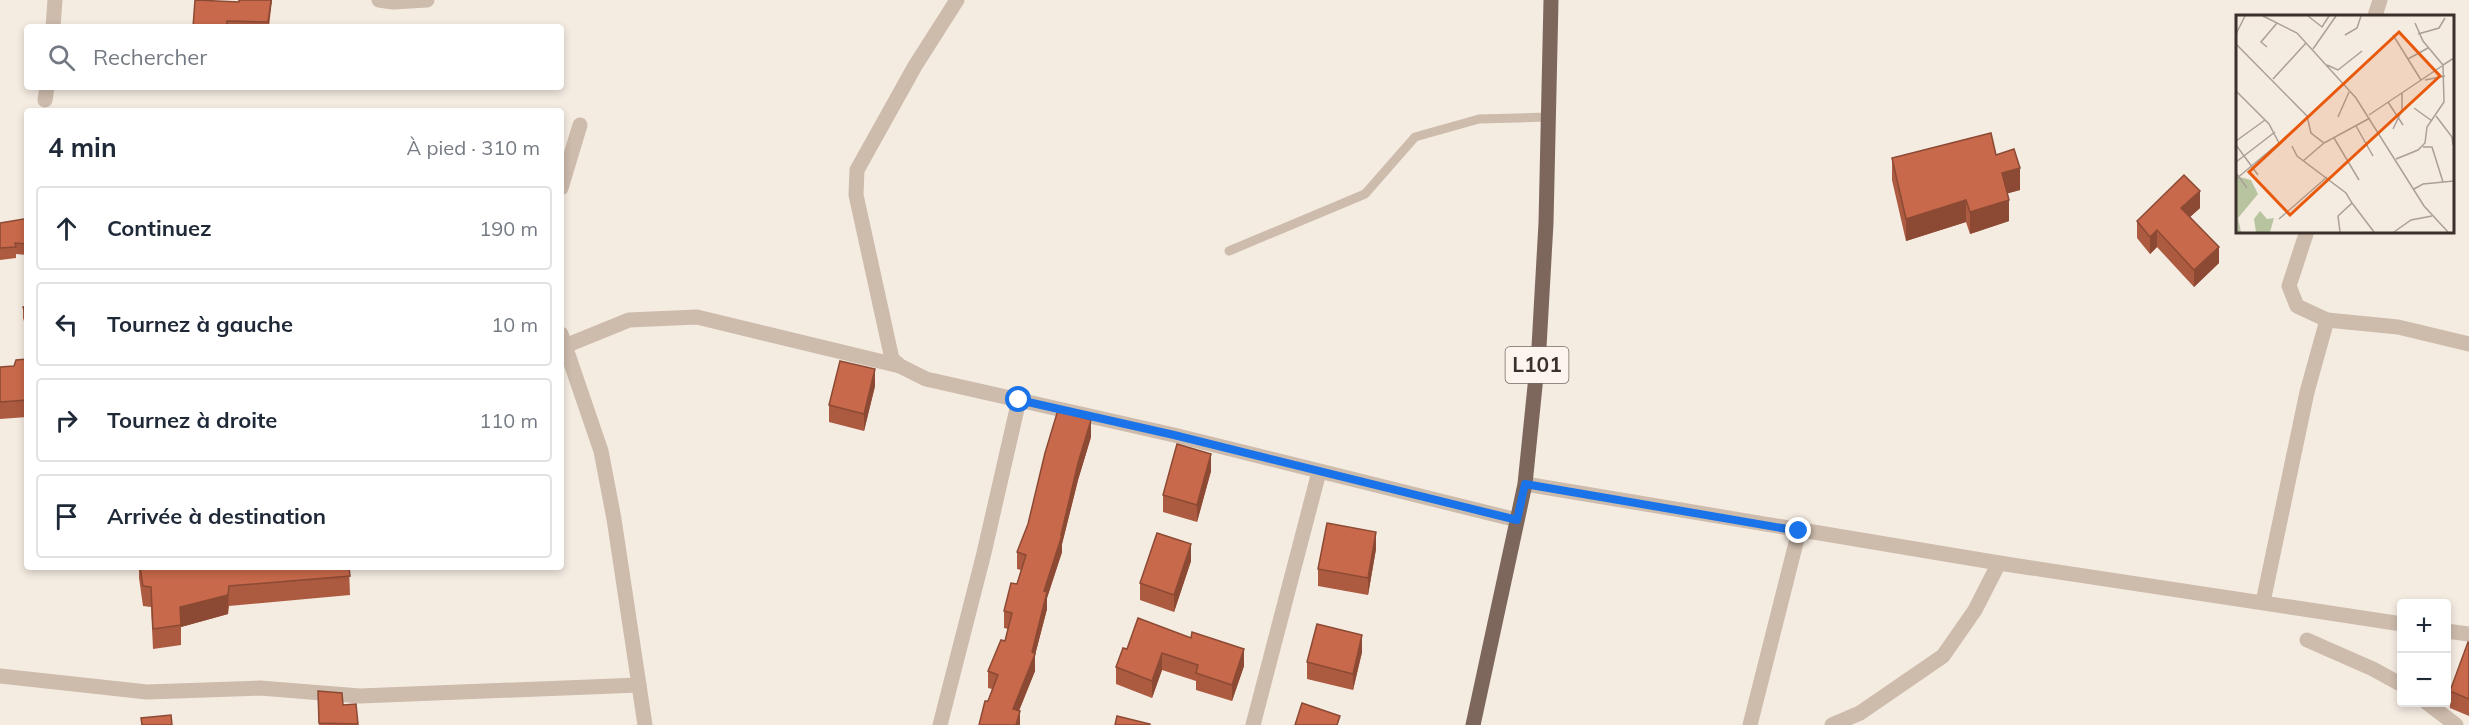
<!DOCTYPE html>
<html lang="fr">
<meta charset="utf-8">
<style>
:root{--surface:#fff;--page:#f6f6f7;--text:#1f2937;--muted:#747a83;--line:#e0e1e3}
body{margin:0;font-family:Mulish,sans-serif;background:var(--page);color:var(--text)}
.controls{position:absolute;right:18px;bottom:18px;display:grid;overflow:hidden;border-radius:6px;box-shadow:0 3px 9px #0003}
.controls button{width:54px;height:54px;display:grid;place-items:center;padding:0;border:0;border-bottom:2px solid var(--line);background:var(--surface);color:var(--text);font:30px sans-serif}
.stop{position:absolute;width:18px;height:18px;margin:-14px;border:4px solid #1a73e8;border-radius:50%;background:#fff}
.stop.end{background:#1a73e8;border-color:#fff;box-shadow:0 2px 6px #0008}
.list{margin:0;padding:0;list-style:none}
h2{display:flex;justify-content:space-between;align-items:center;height:78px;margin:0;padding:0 24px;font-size:26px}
h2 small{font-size:20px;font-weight:400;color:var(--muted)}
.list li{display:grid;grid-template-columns:39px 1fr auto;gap:18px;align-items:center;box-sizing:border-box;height:84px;margin:0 12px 12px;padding:0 12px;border:2px solid var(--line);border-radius:6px}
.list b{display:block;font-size:22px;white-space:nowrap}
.list em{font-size:20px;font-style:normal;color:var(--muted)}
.icon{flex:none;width:33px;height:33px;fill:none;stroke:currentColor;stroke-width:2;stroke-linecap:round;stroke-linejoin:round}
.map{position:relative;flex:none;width:2469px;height:725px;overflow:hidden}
.search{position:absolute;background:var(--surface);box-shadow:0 3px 9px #0003;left:24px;top:24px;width:540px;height:66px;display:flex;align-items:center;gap:15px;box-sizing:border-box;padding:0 21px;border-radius:6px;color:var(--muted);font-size:22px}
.panel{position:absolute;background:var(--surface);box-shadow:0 3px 9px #0003;left:24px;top:108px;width:540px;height:462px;border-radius:6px}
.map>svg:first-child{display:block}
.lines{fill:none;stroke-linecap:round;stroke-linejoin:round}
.service{stroke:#cdbbac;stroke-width:9}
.minor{stroke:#cdbbac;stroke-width:15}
.primary{stroke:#7d675c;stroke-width:15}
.wall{fill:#ac5a40}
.shaded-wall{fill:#8c4a34}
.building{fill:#c8694b;stroke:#8c4a34;stroke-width:1.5}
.route{stroke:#1a73e8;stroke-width:8}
.labels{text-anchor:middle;stroke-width:5;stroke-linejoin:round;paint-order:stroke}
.shield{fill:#fbf5ee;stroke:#756b66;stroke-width:1.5}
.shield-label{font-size:21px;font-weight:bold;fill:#3b302b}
.inset-road{fill:none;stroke:#aaa098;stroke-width:1.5}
.view{fill:#e8590c;fill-opacity:0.15;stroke:#e8590c;stroke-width:3}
.inset-edge{fill:none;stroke:#3b302b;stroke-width:3}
</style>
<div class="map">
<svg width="2469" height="725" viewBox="0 0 2469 725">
<rect width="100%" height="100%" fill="#f4ebe1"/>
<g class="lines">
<polyline class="service" points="1229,251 1365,194 1415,137 1479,119 1548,117"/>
<g class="minor">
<polyline points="379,0 393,2 427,0"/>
<polyline points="957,0 915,66 857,170 856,195 892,359 900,366 926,379 1174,435 1517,520"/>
<polyline points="2375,16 2380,0"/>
<polyline points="53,27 55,0"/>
<polyline points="45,100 47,87"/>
<polyline points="561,188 580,125"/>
<polyline points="2307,231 2289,286 2297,306 2327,320 2398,327 2469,344"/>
<polyline points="561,334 601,451 614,519 645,725"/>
<polyline points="565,346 629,320 697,317 900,366"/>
<polyline points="1525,484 1999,563 2402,624"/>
<polyline points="2263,602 2307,392 2327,320"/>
<polyline points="2446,631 2469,634"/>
<polyline points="2307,640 2373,669 2402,685"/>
<polyline points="0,676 147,692 260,688 360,696 639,685"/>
<polyline points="2426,702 2456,725"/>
<polyline points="940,725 984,553 1019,400"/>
<polyline points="1253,725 1319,472"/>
<polyline points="1750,725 1799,531"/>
<polyline points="1832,725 1860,713 1943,656 1975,610 1999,563"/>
</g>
<polyline class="primary" points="1473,725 1525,484 1539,347 1546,223 1551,0"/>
</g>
<g class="wall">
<polygon points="239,0 272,0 269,27 193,27 239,2"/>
<polygon points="2238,65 2238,84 2237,83 2237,66"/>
<polygon points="1892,158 2020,190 2008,193 2009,221 1970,234 1966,222 1906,241 1892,180"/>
<polygon points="2200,208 2190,217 2219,263 2194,287 2157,247 2150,254 2137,238 2137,221"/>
<polygon points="27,219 27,255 16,254 16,258 0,260 0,223"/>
<polygon points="27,306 27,331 23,318 23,307"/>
<polygon points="27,359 27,417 0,419 0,367 14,366"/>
<polygon points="875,386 864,431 829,422 829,405"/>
<polygon points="1091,437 1078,480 1062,544 1062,552 1047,598 1047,609 1035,655 1035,671 1019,711 1020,725 988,701 992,689 988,688 988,671 1005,641 1008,629 1004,628 1004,611 1017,584 1021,570 1017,569 1017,552"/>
<polygon points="1211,471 1197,522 1163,512 1163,495"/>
<polygon points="1376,549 1368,595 1318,586 1318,569"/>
<polygon points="1191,561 1174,612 1140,600 1140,583"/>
<polygon points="139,567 349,567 350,595 229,606 228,614 181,627 181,645 153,649 151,607 143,606 139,578"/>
<polygon points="1138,618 1244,666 1232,701 1196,690 1196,681 1162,670 1152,698 1116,684 1116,667 1127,649"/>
<polygon points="2469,643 2469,716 2450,708 2450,691"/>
<polygon points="1362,652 1353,690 1307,679 1307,662"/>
<polygon points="318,691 343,705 356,704 358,725 319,725"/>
</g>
<g class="shaded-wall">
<polygon points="271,0 272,0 268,27 268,22"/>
<polygon points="2020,168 2020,190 2002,195 2002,173"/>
<polygon points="2200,191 2200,208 2181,225 2181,208"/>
<polygon points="1966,200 1966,222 1906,241 1906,219"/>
<polygon points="2009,200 2009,221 1970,234 1970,212"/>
<polygon points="2157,230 2157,247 2150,254 2150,237"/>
<polygon points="2219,247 2219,263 2194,287 2194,270"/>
<polygon points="875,369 875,386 864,431 864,414"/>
<polygon points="1091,420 1091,437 1078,480 1062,544 1062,552 1047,598 1047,609 1035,655 1035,671 1013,725 1013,709 1032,652 1044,591 1061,535 1078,463"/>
<polygon points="1211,454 1211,471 1197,522 1197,505"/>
<polygon points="1376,532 1376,549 1368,595 1368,578"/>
<polygon points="1191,544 1191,561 1174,612 1174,595"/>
<polygon points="229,586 228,614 181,627 180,607"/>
<polygon points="1362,635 1362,652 1353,690 1353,674"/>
<polygon points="1244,649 1244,666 1232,701 1232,685"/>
<polygon points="1162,653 1162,670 1152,698 1152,681"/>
<polygon points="1020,711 1020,725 1016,725"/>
</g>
<g class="building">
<polygon points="195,0 239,2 239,0 271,0 268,22 227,21 226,27 193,27"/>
<polygon points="1991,133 1996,155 2014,149 2020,168 2002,173 2009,200 1970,212 1966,200 1906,219 1892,158"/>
<polygon points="2184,175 2200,191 2181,208 2219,247 2194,270 2157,230 2150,237 2137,221"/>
<polygon points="24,219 27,219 27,244 15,243 16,247 0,248 0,223"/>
<polygon points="27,306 27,319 23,307"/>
<polygon points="27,359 27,400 0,402 0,367 14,366 16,360"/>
<polygon points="840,361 875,369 864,414 829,405"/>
<polygon points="1058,410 1091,420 1078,463 1061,535 1062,535 1044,591 1047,592 1032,652 1035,654 1013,709 1020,711 1016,725 979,725 985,701 988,701 998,675 988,671 1001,640 1005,641 1012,613 1004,611 1011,583 1017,584 1026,555 1017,552 1028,524 1045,453"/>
<polygon points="1177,444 1211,454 1197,505 1163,495"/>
<polygon points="1327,523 1376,532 1368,578 1318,569"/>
<polygon points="1157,533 1191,544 1174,595 1140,583"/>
<polygon points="140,567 349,567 350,576 229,586 228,595 180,607 181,625 153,629 151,587 143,586"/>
<polygon points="1138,618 1191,638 1192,632 1244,649 1232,685 1196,673 1198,665 1162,653 1152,681 1116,667 1123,648 1127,649"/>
<polygon points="1317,624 1362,635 1353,674 1307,662"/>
<polygon points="2468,642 2469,643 2469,699 2450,691"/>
<polygon points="318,691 342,693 343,705 356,704 358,724 319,723"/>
<polygon points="1302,703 1340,716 1337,725 1295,725"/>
<polygon points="171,715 172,725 142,725 141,718"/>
<polygon points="1117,716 1150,724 1150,725 1115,725"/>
</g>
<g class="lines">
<polyline class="route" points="1019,400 1174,435 1517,520 1525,484 1799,531"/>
</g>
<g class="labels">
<rect class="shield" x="1505.5" y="347" width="63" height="36" rx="4.5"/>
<g class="shield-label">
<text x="1537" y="372">L101</text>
</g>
</g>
<g transform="translate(2236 15)">
<rect width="218" height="218" fill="#f4ebe1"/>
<path d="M0,161l15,4 7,14 -20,24 3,14h-5zM24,196l7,8 7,-1 -4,14h-14l-2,-13z" fill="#b8c4a0"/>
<path class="inset-road" d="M27,1l34,17 59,65 68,108 24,26M72,1l14,11 7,-11M179,8l8,18 20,24M0,19l9,-18M182,19l21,-6 6,-10M109,20l12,-7 4,-12M157,20l28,45M0,29l71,72 4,17 13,10 46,-25M31,32l-6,-5 16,-19M77,34l23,-33M172,44l20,-11M91,50l11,5 24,-19M37,64l33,-36M189,65l20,-4M0,76l33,33 10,19 -43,36M152,87l15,23M178,93l18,13M133,100l73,-49M200,101l16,21 1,8M102,102l11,-25M120,111l17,30M157,114l9,-19v-17M98,123l25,42M0,126l29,-21M0,130l22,30M56,131l5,10 49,37 6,10 -14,13 2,16M187,132h9l11,35M160,144l22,-9 7,-7 2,-16 17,-25 -1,-37 11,-7M67,146l21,-18M0,147l39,-30M0,158l11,15M178,174l9,-5 31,-3M116,188l22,29M43,204l48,-42M158,217l17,-12 21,-4"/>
<path class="view" d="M163,17l41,44 -150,139 -41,-43z"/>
<rect width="218" height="218" class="inset-edge"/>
</g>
</svg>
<div class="controls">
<button>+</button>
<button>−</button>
</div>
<div class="stop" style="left:1019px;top:400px"></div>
<div class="stop end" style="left:1799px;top:531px"></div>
<div class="search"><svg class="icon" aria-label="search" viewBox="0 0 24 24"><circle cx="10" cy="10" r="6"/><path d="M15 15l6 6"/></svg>Rechercher</div>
<section class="panel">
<h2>4 min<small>À pied · 310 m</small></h2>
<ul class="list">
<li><svg class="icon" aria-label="ahead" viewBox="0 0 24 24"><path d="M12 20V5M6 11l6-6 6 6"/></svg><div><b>Continuez</b></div><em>190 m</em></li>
<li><svg class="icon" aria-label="left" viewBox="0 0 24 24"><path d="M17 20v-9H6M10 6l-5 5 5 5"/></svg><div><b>Tournez à gauche</b></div><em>10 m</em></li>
<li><svg class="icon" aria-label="right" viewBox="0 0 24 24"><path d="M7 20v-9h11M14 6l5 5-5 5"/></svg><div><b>Tournez à droite</b></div><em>110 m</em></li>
<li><svg class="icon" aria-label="arrive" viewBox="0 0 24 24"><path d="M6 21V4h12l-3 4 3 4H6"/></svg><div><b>Arrivée à destination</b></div></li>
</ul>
</section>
</div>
